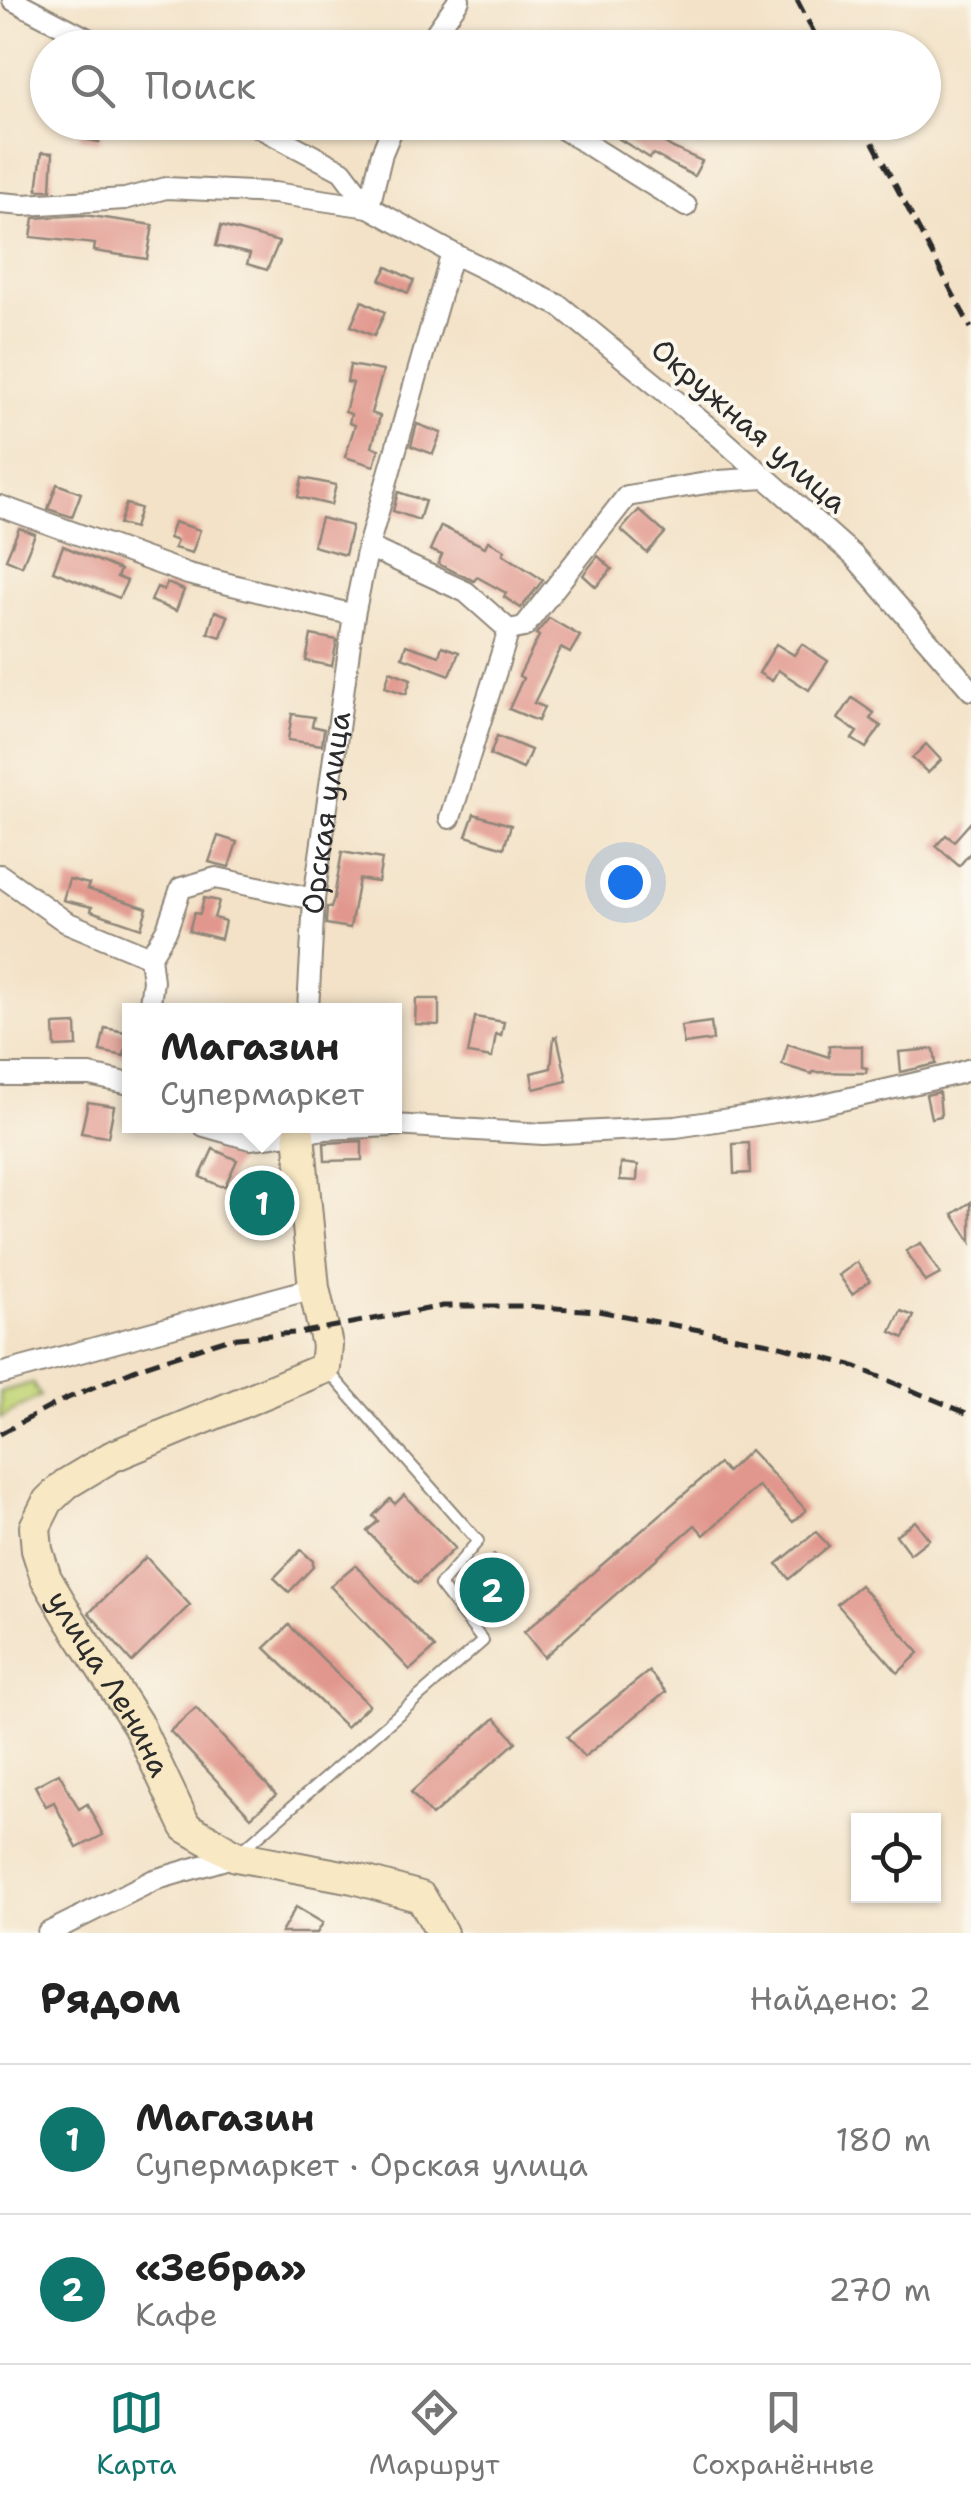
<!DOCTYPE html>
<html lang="ru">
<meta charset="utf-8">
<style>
:root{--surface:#fff;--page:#f2f2f2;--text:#222;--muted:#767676;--line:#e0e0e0;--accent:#0f766e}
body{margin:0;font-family:"Shantell Sans",sans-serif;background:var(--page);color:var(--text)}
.controls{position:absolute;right:30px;bottom:30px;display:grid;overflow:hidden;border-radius:0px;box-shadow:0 2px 8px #0004}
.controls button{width:90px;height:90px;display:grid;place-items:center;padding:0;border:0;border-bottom:2px solid var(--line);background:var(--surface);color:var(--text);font:50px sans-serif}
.you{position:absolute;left:625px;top:882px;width:35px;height:35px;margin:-25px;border:8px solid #fff;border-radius:50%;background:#1a73e8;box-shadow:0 0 0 15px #1a73e833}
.badge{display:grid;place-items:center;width:65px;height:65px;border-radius:50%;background:var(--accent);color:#fff;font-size:32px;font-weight:700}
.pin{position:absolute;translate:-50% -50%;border:5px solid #fff;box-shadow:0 2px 10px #0006}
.popup{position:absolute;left:122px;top:1003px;width:280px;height:130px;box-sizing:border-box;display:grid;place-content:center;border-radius:0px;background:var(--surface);filter:drop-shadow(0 2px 8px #0005);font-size:32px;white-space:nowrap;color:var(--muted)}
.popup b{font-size:38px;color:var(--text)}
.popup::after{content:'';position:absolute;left:50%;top:100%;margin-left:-20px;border:20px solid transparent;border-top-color:var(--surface)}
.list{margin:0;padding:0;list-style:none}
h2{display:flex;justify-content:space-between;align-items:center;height:130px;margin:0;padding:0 40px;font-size:42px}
h2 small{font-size:32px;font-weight:400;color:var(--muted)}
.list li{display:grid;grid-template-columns:65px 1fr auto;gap:30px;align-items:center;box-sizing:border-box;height:150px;padding:0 40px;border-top:2px solid var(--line)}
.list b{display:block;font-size:38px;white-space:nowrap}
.list p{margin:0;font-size:32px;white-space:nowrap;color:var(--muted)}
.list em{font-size:32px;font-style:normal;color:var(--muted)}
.icon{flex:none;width:55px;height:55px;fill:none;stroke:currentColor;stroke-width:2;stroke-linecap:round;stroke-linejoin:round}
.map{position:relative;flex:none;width:971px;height:1933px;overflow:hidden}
.search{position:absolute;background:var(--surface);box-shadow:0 2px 8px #0004;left:30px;right:30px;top:30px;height:110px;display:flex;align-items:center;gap:25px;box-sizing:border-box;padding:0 35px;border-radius:55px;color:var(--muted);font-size:38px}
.sheet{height:430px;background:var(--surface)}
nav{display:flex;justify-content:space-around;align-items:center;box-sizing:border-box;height:140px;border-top:2px solid var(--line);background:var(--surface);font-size:28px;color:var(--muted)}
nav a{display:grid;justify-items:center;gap:5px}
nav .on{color:var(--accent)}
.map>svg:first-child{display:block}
.green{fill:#c3d578;stroke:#778052;stroke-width:2.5}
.building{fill:#e1978d}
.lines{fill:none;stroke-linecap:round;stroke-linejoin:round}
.lane-casing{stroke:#8f8679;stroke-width:14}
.street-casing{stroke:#8f8679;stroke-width:24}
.secondary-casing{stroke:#8f8679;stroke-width:34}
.lane{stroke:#fff;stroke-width:10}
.street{stroke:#fff;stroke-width:20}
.secondary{stroke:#f8e8c3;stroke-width:30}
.rail{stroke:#2b2b2b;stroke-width:5;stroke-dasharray:15 8;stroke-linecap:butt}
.labels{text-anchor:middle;stroke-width:8;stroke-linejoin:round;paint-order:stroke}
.street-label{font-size:30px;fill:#2b2b2b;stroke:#fbf7ec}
</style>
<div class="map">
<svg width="971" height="1933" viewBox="0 0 971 1933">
<rect width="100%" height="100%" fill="#fbf7ec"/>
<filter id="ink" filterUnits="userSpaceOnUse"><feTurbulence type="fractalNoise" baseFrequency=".01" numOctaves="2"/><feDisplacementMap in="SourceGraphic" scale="20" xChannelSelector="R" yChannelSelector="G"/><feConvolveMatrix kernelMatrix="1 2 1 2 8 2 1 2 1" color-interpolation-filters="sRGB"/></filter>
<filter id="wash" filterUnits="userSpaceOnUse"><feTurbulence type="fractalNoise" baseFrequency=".0048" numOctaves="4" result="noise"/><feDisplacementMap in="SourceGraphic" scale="40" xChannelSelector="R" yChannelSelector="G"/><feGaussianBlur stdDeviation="2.25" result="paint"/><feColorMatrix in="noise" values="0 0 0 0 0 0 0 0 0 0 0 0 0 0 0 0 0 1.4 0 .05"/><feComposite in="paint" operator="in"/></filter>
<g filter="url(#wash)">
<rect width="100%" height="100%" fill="#f3e2c7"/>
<polygon class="green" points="32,1383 40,1396 0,1418 0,1392"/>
<g id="blocks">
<g class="building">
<polygon points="83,122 103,122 99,142 79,138"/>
<polygon points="592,122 632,122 673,148 702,161 694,176 653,154 650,158"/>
<polygon points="42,152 53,153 51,190 37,190"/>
<polygon points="84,215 153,225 147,259 94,251 95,244 31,237 34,218"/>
<polygon points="221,226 279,242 267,270 247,264 250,254 216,246"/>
<polygon points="387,267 414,280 408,293 380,280"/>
<polygon points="362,301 385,312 374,336 351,326"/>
<polygon points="350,365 383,371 371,413 380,416 372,447 379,449 374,466 345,457 355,425 349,423 351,414 345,412 353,383 347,382"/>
<polygon points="417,424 441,433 433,454 411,446"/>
<polygon points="302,478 336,485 331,505 298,497"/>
<polygon points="57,484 81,493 72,517 48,509"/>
<polygon points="398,492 425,501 419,520 393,511"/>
<polygon points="126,504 140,508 134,528 119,524"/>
<polygon points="639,510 665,533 647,553 621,530"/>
<polygon points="321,518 352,526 345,555 313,546"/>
<polygon points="174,522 200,530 192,553 174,548 177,541 169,538"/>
<polygon points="441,526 485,547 488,541 505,550 503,554 543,580 521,608 504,597 506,593 477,577 474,581 438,564 442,555 430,550"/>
<polygon points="19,528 35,534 22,566 6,559"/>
<polygon points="63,546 120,570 117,577 127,581 119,598 53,571"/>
<polygon points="598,556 612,569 596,587 583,575"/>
<polygon points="167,583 184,590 176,611 151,601 157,587 164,590"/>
<polygon points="215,611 228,616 221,637 208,633"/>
<polygon points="549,618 580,636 570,653 561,648 534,703 544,707 538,721 509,709 523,678 519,676 539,636 536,634"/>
<polygon points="311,635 337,640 332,666 306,661"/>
<polygon points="776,644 794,655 802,644 828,661 809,690 778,670 772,681 759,673"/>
<polygon points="406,645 439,656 442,646 459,652 450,675 402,657"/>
<polygon points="390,671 411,679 406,694 385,687"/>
<polygon points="852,698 874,713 870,719 881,726 866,748 852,739 857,732 838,719"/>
<polygon points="292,714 314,717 312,726 324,729 322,745 288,740"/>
<polygon points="497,736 531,750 523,769 490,755"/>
<polygon points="926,744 941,760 928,773 912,758"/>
<polygon points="474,814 511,825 504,848 466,836"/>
<polygon points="971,822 971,852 959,866 936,846 946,835 954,841"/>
<polygon points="218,836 237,842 229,867 209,862"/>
<polygon points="342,852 382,859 378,882 359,879 350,928 326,924 327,907 331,908 334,898"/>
<polygon points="69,879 89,884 87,889 147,908 141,928 91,911 92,907 63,900"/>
<polygon points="204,898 219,901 214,918 225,921 221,939 189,931 194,913 200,914"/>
<polygon points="416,999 439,999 439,1025 415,1024"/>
<polygon points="475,1017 504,1022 501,1036 496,1034 492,1058 468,1054"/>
<polygon points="711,1022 713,1040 684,1044 681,1026"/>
<polygon points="76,1024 77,1046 55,1047 54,1025"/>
<polygon points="105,1028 130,1033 124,1056 100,1051"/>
<polygon points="557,1036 567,1081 534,1089 531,1073 551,1068 554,1037"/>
<polygon points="788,1044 829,1057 829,1046 862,1046 862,1067 867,1068 866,1073 813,1072 812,1074 782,1065"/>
<polygon points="934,1049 936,1064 901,1072 899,1052"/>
<polygon points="939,1092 941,1116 931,1118 926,1095"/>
<polygon points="88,1102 114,1106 108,1137 81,1133"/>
<polygon points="362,1141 362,1160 325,1161 324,1143"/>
<polygon points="749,1143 750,1173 734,1174 733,1144"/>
<polygon points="213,1149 237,1160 225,1186 220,1186 200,1177"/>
<polygon points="621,1163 638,1165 637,1181 620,1180"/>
<polygon points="251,1188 274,1188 273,1217 251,1217"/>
<polygon points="971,1202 971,1242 953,1214"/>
<polygon points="921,1243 940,1274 925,1282 906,1251"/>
<polygon points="857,1262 870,1281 852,1294 839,1275"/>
<polygon points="901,1311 914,1316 904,1338 891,1332"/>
<polygon points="750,1450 806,1510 793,1522 758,1486 704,1535 695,1525 544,1657 524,1632 719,1464 727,1472"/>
<polygon points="404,1495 455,1548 417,1584 367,1531 378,1521 373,1516 390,1499 395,1504"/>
<polygon points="915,1521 929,1539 910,1554 896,1535"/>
<polygon points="816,1532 829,1546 789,1579 777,1564"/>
<polygon points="301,1550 313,1561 313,1567 289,1592 274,1578"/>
<polygon points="494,1555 529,1592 490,1625 456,1587"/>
<polygon points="146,1557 190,1605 132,1662 89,1613"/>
<polygon points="355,1565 435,1648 410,1670 330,1586"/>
<polygon points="860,1585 919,1653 898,1673 837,1604"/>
<polygon points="289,1625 369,1705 346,1727 265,1648"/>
<polygon points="649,1671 666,1692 584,1757 567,1737"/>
<polygon points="196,1708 276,1795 251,1817 170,1731"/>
<polygon points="495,1718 516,1742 432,1816 411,1792"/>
<polygon points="59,1773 79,1809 87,1804 103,1835 77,1848 54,1802 46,1806 35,1786"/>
<polygon points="296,1907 323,1923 317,1933 281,1933"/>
</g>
</g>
</g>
<g filter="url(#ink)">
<use href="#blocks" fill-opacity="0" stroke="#8f8679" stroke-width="2.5"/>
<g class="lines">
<g class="lane-casing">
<polyline id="lane" points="240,1852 483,1641 440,1585 478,1541 328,1371"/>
</g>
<g class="street-casing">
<g id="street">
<polyline points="13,0 105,48"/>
<polyline points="425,48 459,0"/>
<polyline points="249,122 342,171 369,207"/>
<polyline points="552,122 686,206"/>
<polyline points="0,203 24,205 125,199 166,188 274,193 369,207 452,253 560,306 719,436 854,556 971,690"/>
<polyline points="369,207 382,153 395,122"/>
<polyline points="0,506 188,574 354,615"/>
<polyline points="368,547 466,592 509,630 524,627 627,496 719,481 765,478"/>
<polyline points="450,818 509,630"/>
<polyline points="0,875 66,922 150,957 167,929 181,888 216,878 314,899"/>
<polyline points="149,1010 153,981 150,957"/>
<path id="s1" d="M308,1010l6,-111 40,-284 14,-68 84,-294"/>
<polyline points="0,1075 90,1075 130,1084"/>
<polyline points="394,1125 543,1134 676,1127 815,1106 956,1074 971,1069"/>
<polyline points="204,1126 250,1139 326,1129 392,1126"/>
<polyline points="0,1374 314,1288"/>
<polyline points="48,1933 154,1880 236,1856"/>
</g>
</g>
<g class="secondary-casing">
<g id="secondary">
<path id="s2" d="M299,1134l15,154 13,57 -2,23 -214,89 -45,27 -18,17 -13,26 2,23 9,28 24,41 68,106 48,102 50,29 117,22 68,19 21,36"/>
</g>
</g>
<use href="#lane" class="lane"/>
<use href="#street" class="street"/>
<use href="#secondary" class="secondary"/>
<g class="rail">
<polyline points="797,0 822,48"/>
<polyline points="862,122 971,328"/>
<polyline points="0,1434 61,1401 141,1367 227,1339 304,1332 443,1306 526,1306 598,1311 769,1343 851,1365 971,1415"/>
</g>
</g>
</g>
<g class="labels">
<g class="street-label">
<text transform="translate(749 426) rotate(41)" y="10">Окружная улица</text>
<text dy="10" stroke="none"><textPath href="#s1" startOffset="198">Орская улица</textPath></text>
<text dy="10" stroke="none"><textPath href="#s2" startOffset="750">улица Ленина</textPath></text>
</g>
</g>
</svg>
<div class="controls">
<button><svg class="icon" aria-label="locate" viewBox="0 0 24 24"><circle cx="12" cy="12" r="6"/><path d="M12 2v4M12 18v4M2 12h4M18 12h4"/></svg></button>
</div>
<div class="you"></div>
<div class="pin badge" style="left:262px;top:1203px">1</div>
<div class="popup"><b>Магазин</b>Супермаркет</div>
<div class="pin badge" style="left:492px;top:1590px">2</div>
<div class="search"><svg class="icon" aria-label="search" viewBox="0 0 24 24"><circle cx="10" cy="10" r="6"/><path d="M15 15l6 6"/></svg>Поиск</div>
</div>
<section class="sheet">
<h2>Рядом<small>Найдено: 2</small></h2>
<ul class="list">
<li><span class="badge">1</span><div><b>Магазин</b><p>Супермаркет · Орская улица</p></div><em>180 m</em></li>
<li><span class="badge">2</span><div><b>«Зебра»</b><p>Кафе</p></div><em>270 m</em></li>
</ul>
</section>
<nav>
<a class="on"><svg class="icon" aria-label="map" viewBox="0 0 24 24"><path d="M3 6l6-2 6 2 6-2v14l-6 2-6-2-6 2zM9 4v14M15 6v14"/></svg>Карта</a>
<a><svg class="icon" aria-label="directions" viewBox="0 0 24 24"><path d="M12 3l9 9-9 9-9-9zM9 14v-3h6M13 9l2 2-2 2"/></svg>Маршрут</a>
<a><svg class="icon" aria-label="saved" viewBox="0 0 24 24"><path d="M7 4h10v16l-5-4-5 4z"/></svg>Сохранённые</a>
</nav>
